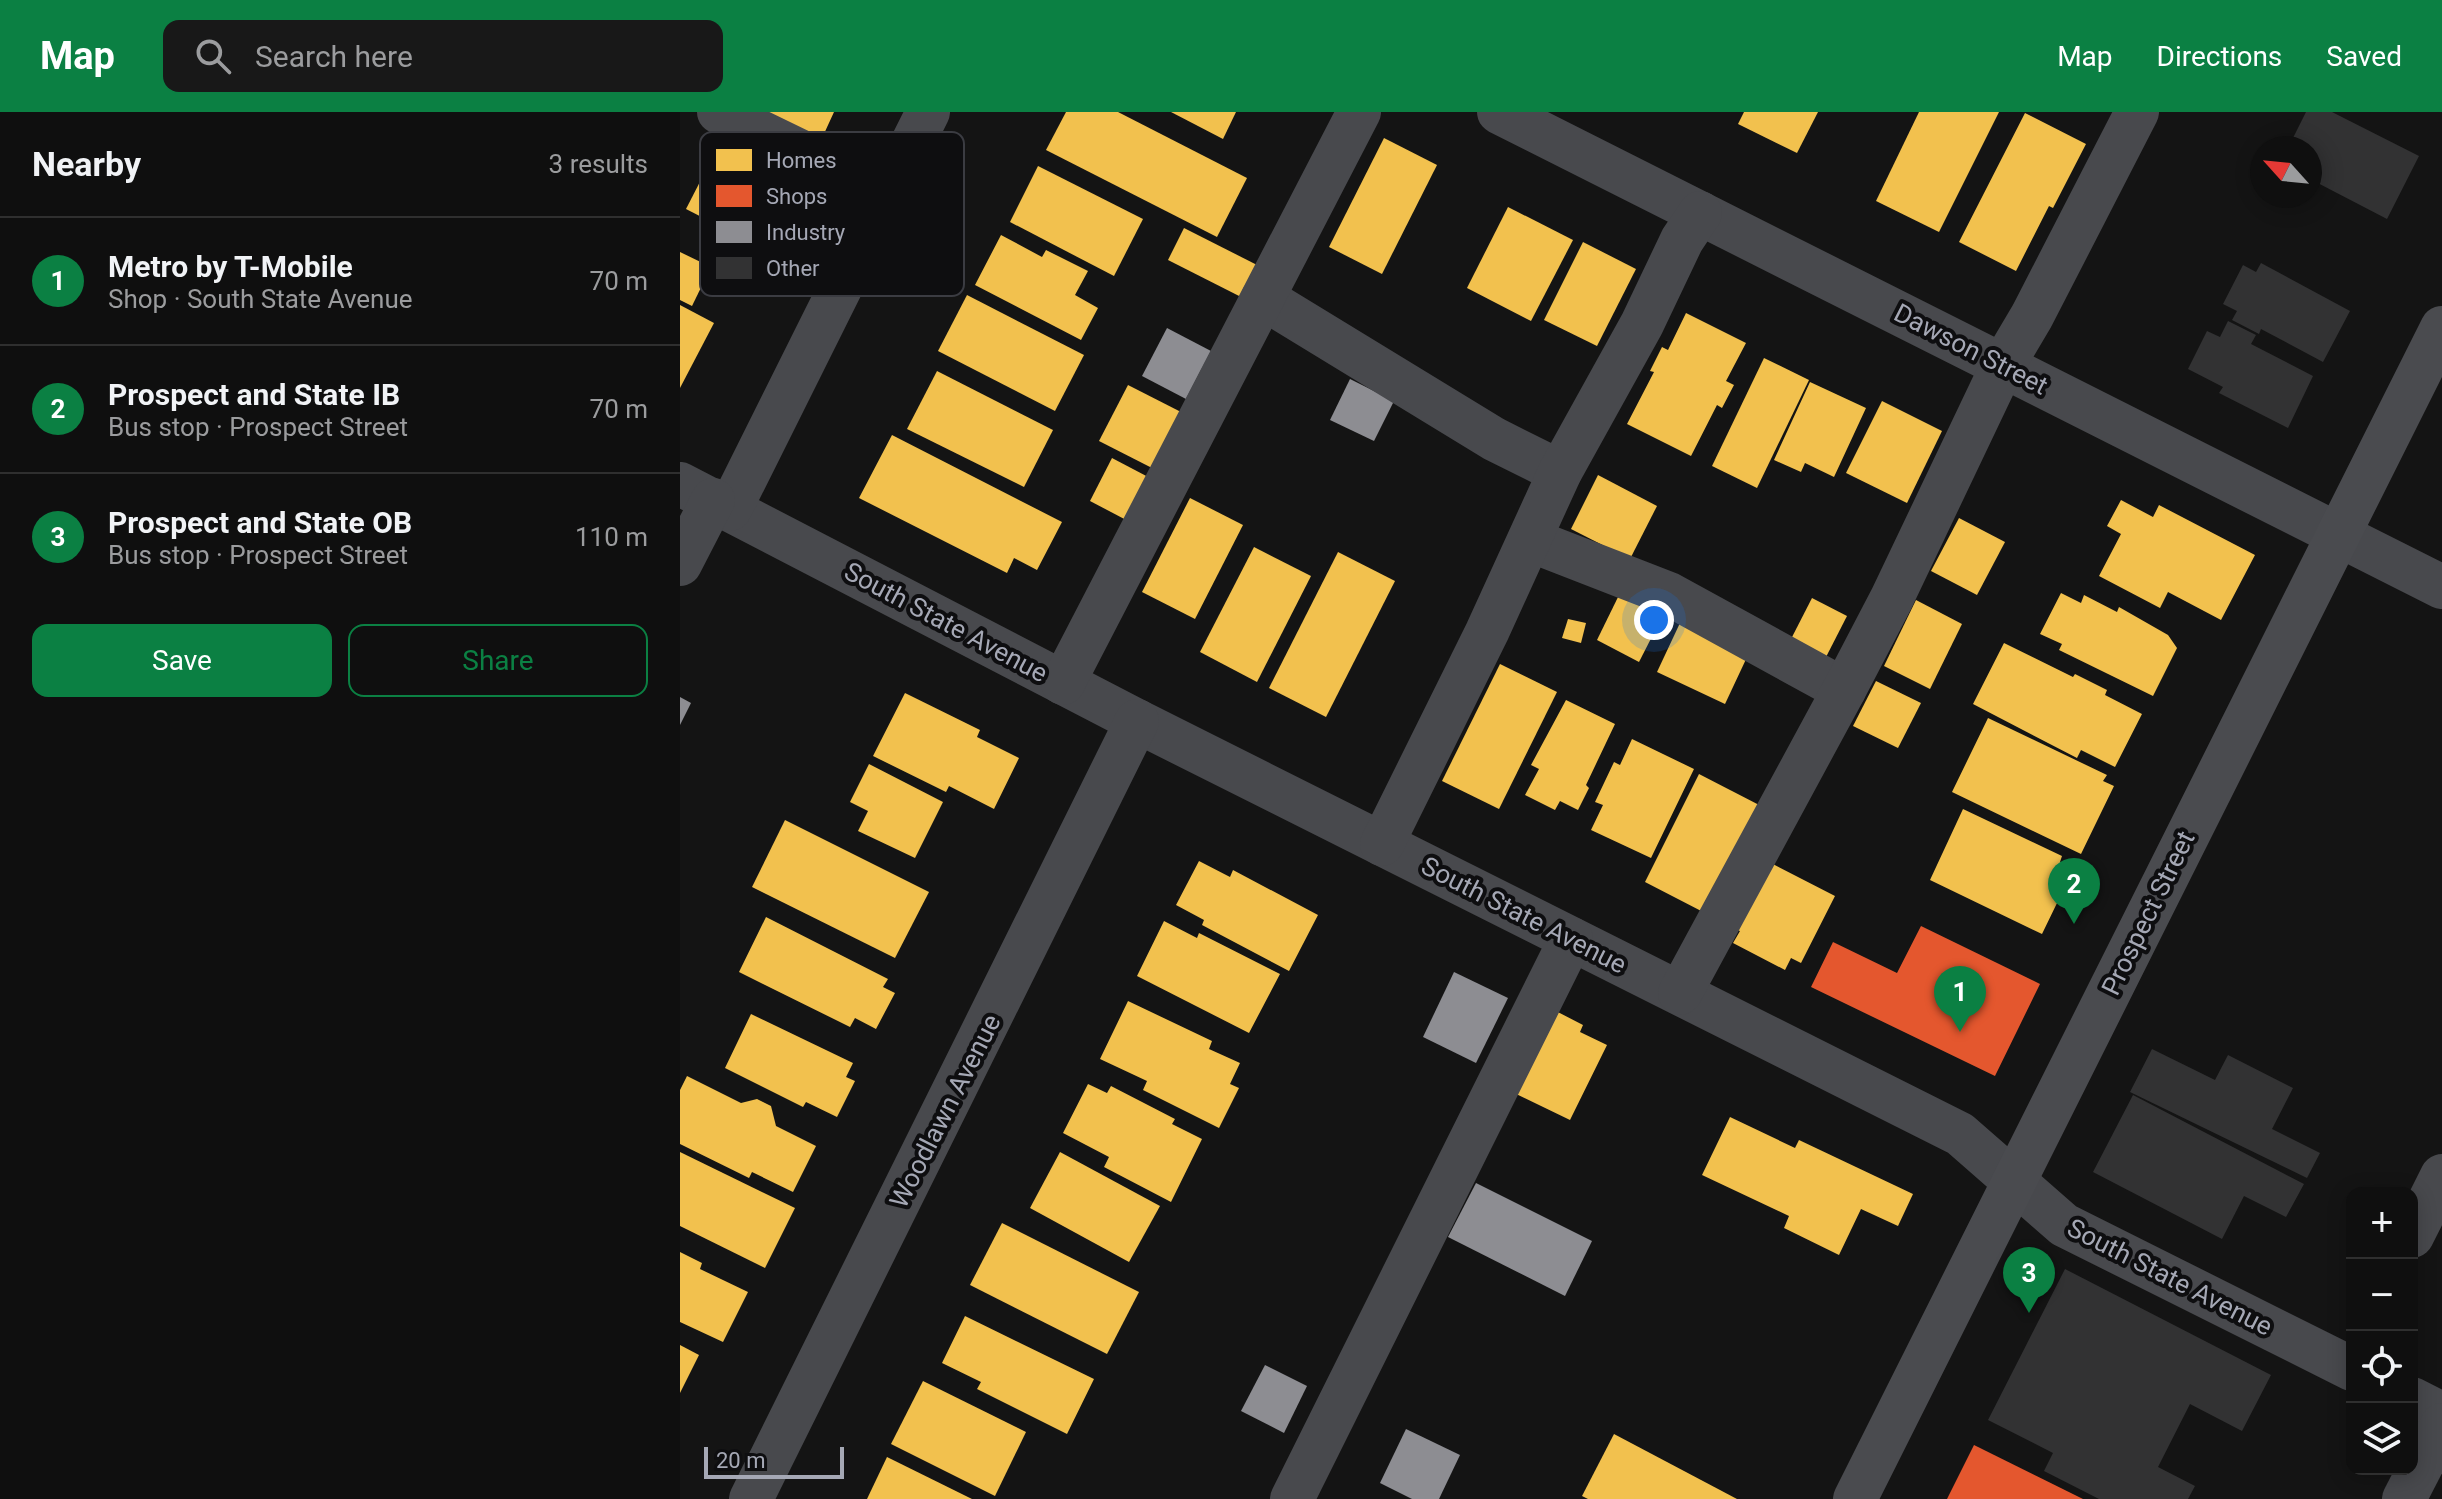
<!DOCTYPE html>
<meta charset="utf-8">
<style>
:root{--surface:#0f0f0f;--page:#181818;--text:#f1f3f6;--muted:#9b9c9e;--line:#2f2f2f;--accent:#0b8043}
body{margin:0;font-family:Roboto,sans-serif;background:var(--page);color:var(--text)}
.controls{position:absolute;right:24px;bottom:24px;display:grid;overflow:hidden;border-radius:16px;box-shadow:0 4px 20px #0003}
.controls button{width:72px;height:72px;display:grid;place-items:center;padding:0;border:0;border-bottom:2px solid var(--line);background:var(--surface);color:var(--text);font:40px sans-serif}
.compass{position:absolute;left:1570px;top:24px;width:72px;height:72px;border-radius:50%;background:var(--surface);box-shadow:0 4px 20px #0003;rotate:297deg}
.scale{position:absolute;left:24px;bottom:20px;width:140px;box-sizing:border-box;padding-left:8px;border:4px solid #a5a8b5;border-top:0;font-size:22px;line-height:28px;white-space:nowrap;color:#a5a8b5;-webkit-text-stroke:6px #0e0e10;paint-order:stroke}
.you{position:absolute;left:974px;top:508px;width:28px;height:28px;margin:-20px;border:6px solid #fff;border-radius:50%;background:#1a73e8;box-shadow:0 0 0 12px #1a73e833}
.badge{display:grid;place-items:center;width:52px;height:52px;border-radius:50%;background:var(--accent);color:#fff;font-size:26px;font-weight:700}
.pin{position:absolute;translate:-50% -66px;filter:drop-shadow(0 2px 4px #0008)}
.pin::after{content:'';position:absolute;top:42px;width:28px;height:24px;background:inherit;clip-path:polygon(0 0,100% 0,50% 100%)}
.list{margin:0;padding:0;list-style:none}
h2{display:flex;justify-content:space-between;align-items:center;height:104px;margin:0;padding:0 32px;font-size:34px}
h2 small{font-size:26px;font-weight:400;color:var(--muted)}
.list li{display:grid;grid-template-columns:52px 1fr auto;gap:24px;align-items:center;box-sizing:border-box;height:128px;padding:0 32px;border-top:2px solid var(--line)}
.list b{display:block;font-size:30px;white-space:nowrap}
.list p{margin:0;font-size:26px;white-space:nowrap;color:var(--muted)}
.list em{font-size:26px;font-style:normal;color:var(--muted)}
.actions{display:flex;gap:16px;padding:24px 32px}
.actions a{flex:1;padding:18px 0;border:2px solid var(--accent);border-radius:16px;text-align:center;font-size:28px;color:var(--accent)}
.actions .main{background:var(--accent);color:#fff}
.icon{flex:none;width:44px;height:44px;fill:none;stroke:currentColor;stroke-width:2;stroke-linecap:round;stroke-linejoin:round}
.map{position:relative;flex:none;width:1762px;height:1387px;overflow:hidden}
header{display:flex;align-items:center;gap:48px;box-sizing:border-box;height:112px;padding:0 40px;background:var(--accent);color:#fff}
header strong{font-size:38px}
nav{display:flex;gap:44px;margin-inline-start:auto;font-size:28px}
.search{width:560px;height:72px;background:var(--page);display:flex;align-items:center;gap:20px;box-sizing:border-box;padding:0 28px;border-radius:16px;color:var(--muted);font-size:30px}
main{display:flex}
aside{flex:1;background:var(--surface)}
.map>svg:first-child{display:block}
.homes{fill:#f2c14e}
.shops{fill:#e4572e}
.industry{fill:#8d8d92}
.building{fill:#323233}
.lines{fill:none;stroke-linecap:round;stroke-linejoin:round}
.minor{stroke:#48494d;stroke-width:44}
.major{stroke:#4a4b4f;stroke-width:44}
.labels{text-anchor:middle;stroke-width:8;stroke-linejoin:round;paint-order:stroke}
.street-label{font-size:26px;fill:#a5a8b5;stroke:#0e0e10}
.key{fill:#0e0e10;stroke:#3b3c42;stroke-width:2}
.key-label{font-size:22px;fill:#a5a8b5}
</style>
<header>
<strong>Map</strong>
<div class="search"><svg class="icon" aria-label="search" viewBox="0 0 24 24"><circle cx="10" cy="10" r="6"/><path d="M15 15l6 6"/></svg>Search here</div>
<nav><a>Map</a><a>Directions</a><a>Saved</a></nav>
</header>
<main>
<aside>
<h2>Nearby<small>3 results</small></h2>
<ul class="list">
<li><span class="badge">1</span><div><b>Metro by T-Mobile</b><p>Shop · South State Avenue</p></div><em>70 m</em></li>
<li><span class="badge">2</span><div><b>Prospect and State IB</b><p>Bus stop · Prospect Street</p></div><em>70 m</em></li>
<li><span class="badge">3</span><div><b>Prospect and State OB</b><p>Bus stop · Prospect Street</p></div><em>110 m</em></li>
</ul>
<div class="actions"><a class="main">Save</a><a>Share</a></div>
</aside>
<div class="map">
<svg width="1762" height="1387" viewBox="0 0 1762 1387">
<rect width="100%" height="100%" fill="#141414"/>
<g class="homes">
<polygon points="66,0 154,0 143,24 133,19 128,31"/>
<polygon points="386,0 438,0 567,66 537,125 366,38"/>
<polygon points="491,0 556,0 543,27"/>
<polygon points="1064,0 1138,0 1117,41 1058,12"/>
<polygon points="1239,0 1319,0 1259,120 1196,89"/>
<polygon points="1345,1 1406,32 1373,96 1369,94 1336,159 1279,130"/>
<polygon points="44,23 116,60 78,134 6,97"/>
<polygon points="704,26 757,53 702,162 649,135"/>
<polygon points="358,54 463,107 434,164 330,110"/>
<polygon points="828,95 893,128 851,209 787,176"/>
<polygon points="504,116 583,156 567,188 488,148"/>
<polygon points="321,123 362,145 366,138 408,159 395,183 418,196 401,228 295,173"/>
<polygon points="903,130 956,157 917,234 864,208"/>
<polygon points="0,140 31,155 12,194 0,188"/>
<polygon points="287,183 404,243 375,299 258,239"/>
<polygon points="0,193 34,211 0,276"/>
<polygon points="1006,201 1066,231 1046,269 1054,273 1042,296 1037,293 1011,344 947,312 974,260 970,259 982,235 988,238"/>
<polygon points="1084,246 1129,268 1077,376 1032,354"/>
<polygon points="257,259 373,318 344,375 227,317"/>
<polygon points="1130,270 1186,296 1154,365 1125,351 1121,360 1094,348"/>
<polygon points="448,273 501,300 472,356 419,329"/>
<polygon points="1202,289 1262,319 1227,391 1166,361"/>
<polygon points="212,323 382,410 357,458 334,446 327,461 179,386"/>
<polygon points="432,346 472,367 450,410 410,389"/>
<polygon points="918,363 977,394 950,447 891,417"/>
<polygon points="510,386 563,413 515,507 462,480"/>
<polygon points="1441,388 1473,405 1479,393 1575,443 1541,508 1488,480 1480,496 1419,464 1441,422 1427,414"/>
<polygon points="1279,406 1325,430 1297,483 1251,459"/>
<polygon points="574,435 631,464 577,570 520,540"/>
<polygon points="658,440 715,469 646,605 589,576"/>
<polygon points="940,481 983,503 959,550 917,528"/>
<polygon points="1381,481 1401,491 1404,483 1437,500 1439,495 1488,523 1497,536 1473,584 1379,538 1382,532 1360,522"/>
<polygon points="1132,486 1167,504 1145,547 1110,529"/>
<polygon points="1236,488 1282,512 1250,577 1204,554"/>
<polygon points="888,507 906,511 901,531 882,526"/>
<polygon points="1000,511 1068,543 1045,592 977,560"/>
<polygon points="1324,531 1393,565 1395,562 1427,578 1425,583 1462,602 1435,655 1401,638 1397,646 1293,592"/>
<polygon points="820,552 877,580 819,697 762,669"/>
<polygon points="1196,569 1241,591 1218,636 1173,614"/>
<polygon points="225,581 300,618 297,625 339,646 314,697 269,674 266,680 193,644"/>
<polygon points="886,588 935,612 906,673 909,676 898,698 880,689 875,698 845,683 859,657 851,653"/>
<polygon points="1308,606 1427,663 1423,669 1434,674 1401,742 1272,680"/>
<polygon points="952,627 1014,657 971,746 911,718 923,693 915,690 934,650 940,653"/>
<polygon points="189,652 263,690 235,746 178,719 188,699 170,690"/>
<polygon points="1019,662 1083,695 1027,802 965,770"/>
<polygon points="1283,697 1382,744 1380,750 1394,756 1362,822 1250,768"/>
<polygon points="105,708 249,780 215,846 72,775"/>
<polygon points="519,749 550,765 553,758 638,803 609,859 522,813 524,808 496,793"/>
<polygon points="1089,750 1155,784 1121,851 1111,846 1105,858 1053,831 1060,819 1054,817"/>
<polygon points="86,805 208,867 203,875 215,881 196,917 175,906 170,915 59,860"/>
<polygon points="484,809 517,826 519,821 600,862 569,921 457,864"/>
<polygon points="448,889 532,929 529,937 560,951 550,972 559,976 539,1016 463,978 467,969 420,947"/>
<polygon points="872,897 903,913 900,920 927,933 890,1008 832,980"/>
<polygon points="71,902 173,951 166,965 175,969 157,1005 126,990 123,995 45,956"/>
<polygon points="7,964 61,991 77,987 91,994 96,1014 136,1034 113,1080 72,1060 69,1066 0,1032 0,978"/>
<polygon points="408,972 427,981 431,974 495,1007 492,1012 522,1027 491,1090 424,1055 429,1045 383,1021"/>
<polygon points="1050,1005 1115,1036 1119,1028 1233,1082 1218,1114 1181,1097 1159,1143 1104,1116 1109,1104 1022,1063"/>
<polygon points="0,1040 115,1096 85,1156 0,1114"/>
<polygon points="380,1040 480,1094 449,1150 350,1096"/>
<polygon points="322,1111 459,1180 427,1242 290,1173"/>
<polygon points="0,1140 22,1151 20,1157 68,1180 43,1230 0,1210"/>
<polygon points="285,1204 414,1267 387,1322 297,1277 301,1270 262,1251"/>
<polygon points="0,1233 19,1243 0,1281"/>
<polygon points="243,1269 346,1320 315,1384 211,1332"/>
<polygon points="934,1322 1057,1387 908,1387 902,1384"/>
<polygon points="207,1345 292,1387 187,1387"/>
</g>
<g class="shops">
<polygon points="1241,814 1360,872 1315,964 1131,875 1153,830 1217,861"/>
<polygon points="1294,1333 1403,1387 1267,1387"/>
</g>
<g class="industry">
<polygon points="487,216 531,239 506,287 462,264"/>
<polygon points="670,267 714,289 694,329 650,308"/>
<polygon points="0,585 11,591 0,613"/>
<polygon points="774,860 828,886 796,951 743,925"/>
<polygon points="796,1071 912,1129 885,1184 768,1125"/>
<polygon points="585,1253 627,1274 604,1321 561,1299"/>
<polygon points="726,1317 780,1343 759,1387 732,1387 700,1371"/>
</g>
<g class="building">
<polygon points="1626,0 1652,0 1739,44 1707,107 1630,67 1630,36 1608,36"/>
<polygon points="1581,151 1670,199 1643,250 1581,217 1579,222 1552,208 1557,199 1543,192 1563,153 1576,160"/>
<polygon points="1548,209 1576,223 1571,232 1633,264 1608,316 1539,281 1543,275 1508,257 1527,219 1540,225"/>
<polygon points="1472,937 1535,968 1548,943 1613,976 1592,1017 1640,1041 1627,1066 1450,980"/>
<polygon points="1453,983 1624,1072 1606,1105 1564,1084 1542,1127 1413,1060"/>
<polygon points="1385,1157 1591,1263 1562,1319 1510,1292 1478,1355 1515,1374 1508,1387 1419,1387 1364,1359 1373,1341 1308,1308"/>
</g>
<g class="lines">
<g class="minor">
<polyline points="39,0 136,47 206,85"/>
<polyline points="819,0 1762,475"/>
<polyline points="583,186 814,327 880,360"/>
<polyline points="0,372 457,609 1280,1022 1384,1113 1672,1257"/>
<polyline points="50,397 248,0"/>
<polyline points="850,428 989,482 1164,578"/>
<polyline points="0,452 33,388"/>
<polyline points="383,571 679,0"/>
<polyline points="702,732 807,520 880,360 962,212 1002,128 1020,101"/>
<polyline points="1000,881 1164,578 1212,486 1323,253 1352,204 1457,0"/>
<polyline points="1732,1124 1762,1064"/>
<polyline points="1732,1287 1762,1302"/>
<polyline points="71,1387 457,609"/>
<polyline points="612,1387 891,827"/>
<polyline points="1724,1387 1762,1313"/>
</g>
<polyline class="major" points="1175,1387 1762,216"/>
</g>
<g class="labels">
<g class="street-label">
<text transform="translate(1291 237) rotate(27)" y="9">Dawson Street</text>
<text transform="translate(266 510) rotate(28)" y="9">South State Avenue</text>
<text transform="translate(1468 801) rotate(-64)" y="9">Prospect Street</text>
<text transform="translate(844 803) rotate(27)" y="9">South State Avenue</text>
<text transform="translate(265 999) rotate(-63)" y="9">Woodlawn Avenue</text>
<text transform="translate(1490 1165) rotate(27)" y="9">South State Avenue</text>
</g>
</g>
<rect x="20" y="20" width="264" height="164" rx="12" class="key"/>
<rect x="36" y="37" width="36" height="22" fill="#f2c14e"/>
<rect x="36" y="73" width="36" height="22" fill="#e4572e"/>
<rect x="36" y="109" width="36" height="22" fill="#8d8d92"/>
<rect x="36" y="145" width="36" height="22" fill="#323233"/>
<g class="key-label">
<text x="86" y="56">Homes</text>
<text x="86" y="92">Shops</text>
<text x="86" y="128">Industry</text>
<text x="86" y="164">Other</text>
</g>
</svg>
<div class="controls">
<button>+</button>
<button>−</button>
<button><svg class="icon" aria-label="locate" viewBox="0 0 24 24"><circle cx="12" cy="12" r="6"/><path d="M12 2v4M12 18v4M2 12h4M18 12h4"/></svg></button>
<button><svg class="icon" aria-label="layers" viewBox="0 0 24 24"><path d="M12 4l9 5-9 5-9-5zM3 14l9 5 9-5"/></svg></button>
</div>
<svg class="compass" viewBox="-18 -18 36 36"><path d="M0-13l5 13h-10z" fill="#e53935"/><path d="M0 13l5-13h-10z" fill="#9b9c9e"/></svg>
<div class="scale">20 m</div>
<div class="you"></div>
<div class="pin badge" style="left:1280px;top:920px">1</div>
<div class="pin badge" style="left:1394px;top:812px">2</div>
<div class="pin badge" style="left:1349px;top:1201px">3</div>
</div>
</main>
